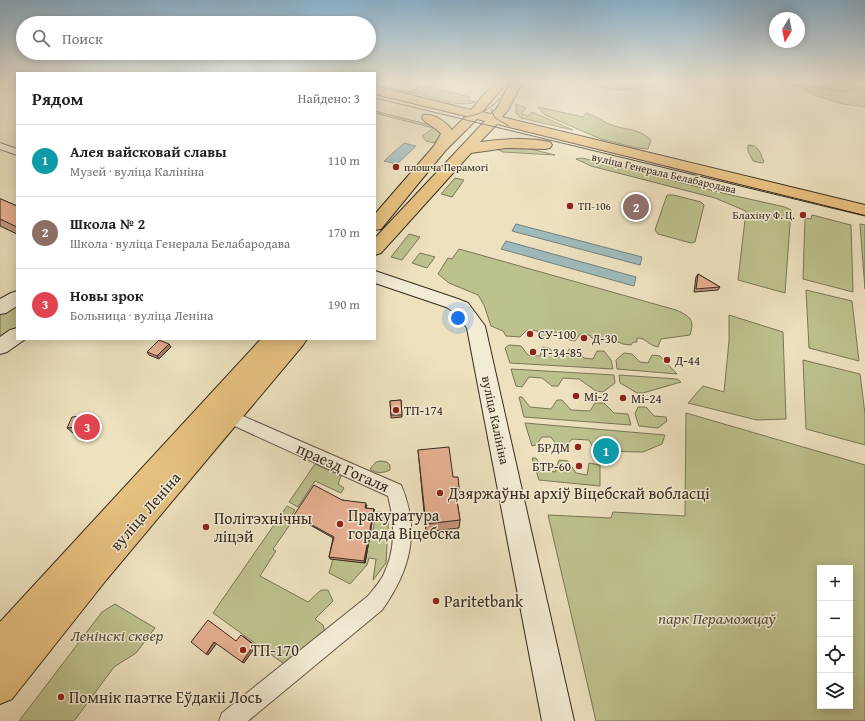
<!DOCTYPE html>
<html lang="ru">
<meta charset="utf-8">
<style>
:root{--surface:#fff;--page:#f2f2f2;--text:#202124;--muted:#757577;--line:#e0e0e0;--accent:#d93025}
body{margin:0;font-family:"Gentium Book Plus",serif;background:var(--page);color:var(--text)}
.controls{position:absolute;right:12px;bottom:12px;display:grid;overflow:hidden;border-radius:0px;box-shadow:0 2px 10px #0003}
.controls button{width:36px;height:36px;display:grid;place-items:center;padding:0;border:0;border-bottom:1px solid var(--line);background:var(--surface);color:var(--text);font:20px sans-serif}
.compass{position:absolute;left:769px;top:12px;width:36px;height:36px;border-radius:50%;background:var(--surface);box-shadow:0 2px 10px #0003;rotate:190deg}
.you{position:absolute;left:458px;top:318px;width:14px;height:14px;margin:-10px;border:3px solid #fff;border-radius:50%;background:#1a73e8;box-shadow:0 0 0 6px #1a73e833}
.badge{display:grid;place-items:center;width:26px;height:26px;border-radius:50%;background:var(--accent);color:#fff;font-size:13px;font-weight:700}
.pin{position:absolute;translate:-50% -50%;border:2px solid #fff;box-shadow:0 1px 4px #0006}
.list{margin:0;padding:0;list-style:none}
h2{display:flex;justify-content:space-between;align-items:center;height:52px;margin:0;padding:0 16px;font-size:17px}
h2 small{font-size:13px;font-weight:400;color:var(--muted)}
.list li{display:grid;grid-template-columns:26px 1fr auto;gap:12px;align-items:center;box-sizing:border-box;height:72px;padding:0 16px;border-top:1px solid var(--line)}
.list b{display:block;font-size:15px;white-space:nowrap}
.list p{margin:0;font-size:13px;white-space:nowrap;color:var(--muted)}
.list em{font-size:13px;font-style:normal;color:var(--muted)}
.icon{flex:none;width:22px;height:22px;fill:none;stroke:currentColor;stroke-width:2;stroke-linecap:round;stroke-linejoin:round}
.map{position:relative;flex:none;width:865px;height:721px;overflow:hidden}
.search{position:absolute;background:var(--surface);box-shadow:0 2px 10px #0003;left:16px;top:16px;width:360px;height:44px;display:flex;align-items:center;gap:10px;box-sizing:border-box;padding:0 14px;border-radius:22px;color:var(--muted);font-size:15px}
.panel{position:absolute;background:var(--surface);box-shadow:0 2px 10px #0003;left:16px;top:72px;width:360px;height:268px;border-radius:0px}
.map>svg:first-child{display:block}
.green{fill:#bdc18e;stroke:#7a7557;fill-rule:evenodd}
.water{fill:#9dbbbc;stroke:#74817e}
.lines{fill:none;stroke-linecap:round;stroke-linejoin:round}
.stream{stroke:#74817e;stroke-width:2}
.street-casing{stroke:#645748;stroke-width:2}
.secondary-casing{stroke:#372920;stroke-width:2}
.primary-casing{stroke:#372920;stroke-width:2}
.street{fill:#f3ecd5;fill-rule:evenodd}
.secondary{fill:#f3ecd5;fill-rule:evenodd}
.primary{fill:#e6c07f;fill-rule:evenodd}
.tram{stroke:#372920;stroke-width:1}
.wall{fill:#c6977e;stroke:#372920}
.shaded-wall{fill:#a17b66;stroke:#372920}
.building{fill:#e6b092;stroke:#372920}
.poi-dot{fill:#8f2418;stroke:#f3ecd5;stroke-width:1.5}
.labels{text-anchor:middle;stroke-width:3;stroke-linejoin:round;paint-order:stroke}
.far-poi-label{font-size:11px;fill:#372920;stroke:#f3ecd5;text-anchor:start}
.far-street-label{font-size:11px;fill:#372920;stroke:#f3ecd5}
.poi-label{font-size:13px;fill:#372920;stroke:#f3ecd5;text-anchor:start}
.street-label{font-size:13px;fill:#372920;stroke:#f3ecd5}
.near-street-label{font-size:16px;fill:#372920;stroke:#f3ecd5}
.near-poi-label{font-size:16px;fill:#372920;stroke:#f3ecd5;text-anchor:start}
.near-park-label{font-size:16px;font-style:italic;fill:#584f3c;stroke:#f3ecd5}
</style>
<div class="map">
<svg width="865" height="721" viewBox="0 0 865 721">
<rect width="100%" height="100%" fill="#ede1be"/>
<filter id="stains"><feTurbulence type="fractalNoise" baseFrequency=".005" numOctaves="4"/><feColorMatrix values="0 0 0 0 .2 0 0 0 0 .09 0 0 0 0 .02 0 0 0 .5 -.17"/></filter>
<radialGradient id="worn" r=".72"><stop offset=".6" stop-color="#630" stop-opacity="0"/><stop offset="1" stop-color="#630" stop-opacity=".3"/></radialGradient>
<g class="green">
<path d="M586,81h54l1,1v3c-13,10 -41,3 -55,-4z"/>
<polygon points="752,81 865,81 865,107 843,104 817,96 798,86"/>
<path d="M375,85l39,7 4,-6h8l44,11 -2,3 8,2c-18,6 -39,-4 -58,-8 -14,-3 -29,-4 -43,-8z"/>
<polygon points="516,104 526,108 521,114 528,116 532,112 573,130 521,118 516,113"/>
<path d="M538,107l45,10 3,-4c9,2 15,8 23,11 17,7 28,3 42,16l-3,9 -11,-1 -36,-9 -56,-24z"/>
<polygon points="375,111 434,126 442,134 434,143 426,141 422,136 433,128 375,113"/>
<path d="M748,145c11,0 12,8 16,17l-2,1 -9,-2 -5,-10z"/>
<polygon points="518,146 555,155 503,152 496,149"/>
<polygon points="582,158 731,195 785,207 791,210 785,293 738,280 746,211 715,198 591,166 576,159"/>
<polygon points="455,178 464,180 452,197 441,194"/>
<polygon points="667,195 673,195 701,202 704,205 695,242 691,243 658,234 655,230"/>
<polygon points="812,215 851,225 853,292 803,279 805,218 811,219"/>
<polygon points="860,224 865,225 865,289"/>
<polygon points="409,234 420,237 402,260 391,257"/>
<path d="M459,249l217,61c14,6 19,10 14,25l-29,4 -3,8c-11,-2 -11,-9 -21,-9v4h-4l-2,3 -8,-1 -17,-7 -4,5 -7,-1 -6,-6 -9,-1 -5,7 -6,-1 -7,-7 -8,-1 -5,7h-8l-3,-8 -11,-1 -7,7 -14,-1 -3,-5 -12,-5 -7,-21 -6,-10 -29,-12 -11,-9 10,-16 4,1z"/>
<polygon points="420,253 435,257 427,268 412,263"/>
<polygon points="806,290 852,301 859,361 809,348"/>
<polygon points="17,301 17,330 0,341 0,312"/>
<polygon points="729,315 783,332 786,419 757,420 688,403 703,386 724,392 729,341"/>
<polygon points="509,345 521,346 528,355 540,356 542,347 549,348 557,357 565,357 569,349 576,349 584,358 593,359 597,351 604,351 611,360 613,369 510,363 505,348"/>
<polygon points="624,353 632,354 640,362 648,363 652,355 660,356 677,374 617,369 616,360"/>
<polygon points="803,360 860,374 865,414 865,445 806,429"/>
<polygon points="511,369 614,375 615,383 603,392 596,391 579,379 563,378 558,386 552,386 542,378 529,377 522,387 516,386"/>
<polygon points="619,375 677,379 681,382 643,393 637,393 620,383"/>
<polygon points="519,397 522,397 530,407 551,409 557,400 562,400 571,410 590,411 595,403 604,403 614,413 628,414 631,425 524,417"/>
<polygon points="638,407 646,407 654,416 666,417 667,421 658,428 639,426 635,414"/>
<path d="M686,413l179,52v256h-269l-48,-206 63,3 2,-6 72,4zM820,568h30v138h-30z"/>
<polygon points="525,423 665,435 662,444 643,452 595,451 589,440 572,439 565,448 559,448 551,437 542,437 536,445 532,446"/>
<polygon points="532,458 536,458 544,470 555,472 559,460 568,461 576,473 587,475 589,463 600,465 600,486 539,480"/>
<path d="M381,461l6,1 3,3v5c-6,3 -14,4 -20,-1l6,-7z"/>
<polygon points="315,464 341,476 338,484 344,488 341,493 315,481 298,507 289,502"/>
<polygon points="287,506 295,510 288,521 291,523 273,549 276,551 260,576 308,602 321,590 328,590 333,601 315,619 323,625 325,633 287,666 213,613"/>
<polygon points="376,512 389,513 386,563 373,580 376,559 369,558 367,565 350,584 329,573 333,559 365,563 371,531 373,531"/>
<polygon points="115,604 155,628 136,653 114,667 74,721 19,721 102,612"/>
</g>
<g class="water">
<polygon points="404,143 416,146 397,164 384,161"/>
<polygon points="516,224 642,257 640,265 512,231"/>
<polygon points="506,241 636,277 634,286 501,249"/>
</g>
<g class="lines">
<g class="stream">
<polyline points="608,81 613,81"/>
<polyline points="770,81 844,91 865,87"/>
</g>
<g class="street-casing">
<g id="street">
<polygon points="0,143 17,149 17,155 0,149"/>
<path d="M222,407l179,78c20,46 9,86 -19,125l-134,111h-29l3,-8 146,-117c5,-6 11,-13 15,-20 13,-27 12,-52 5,-80l-171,-78 -3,-5 3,-5z"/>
</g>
</g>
<g class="secondary-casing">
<g id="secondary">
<polygon points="375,271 458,299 468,303 485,326 574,721 542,721 467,328 456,313 446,307 375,283"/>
<polygon points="17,291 17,306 6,313 0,314 0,299 11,293"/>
<polygon points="17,328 17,339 24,340 7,352 0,354 0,337 10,330"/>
</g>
</g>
<g class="primary-casing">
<g id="primary">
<path d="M496,81h12l-26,31 9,2 6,-6 14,-27h12l-15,29 -6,7 363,88v10l-368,-91 -17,18c22,-3 48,-5 70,0l2,3 -2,3 -5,1 -39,-1 -35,5 -90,100 -6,2v-17l110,-117 -8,-2 -32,32 -64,78 -6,1v-16l59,-68 7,-12c-5,-7 -14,-9 -19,-16l1,-3c11,-2 23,7 29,15l14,-14 -91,-22v-8l96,24z"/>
<polygon points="261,339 307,339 303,345 107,579 12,699 0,704 0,622"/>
</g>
</g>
<use href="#street" class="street"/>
<use href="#secondary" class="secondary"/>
<use href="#primary" class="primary"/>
<g class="tram">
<polyline points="375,98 865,216"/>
<polyline points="491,109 495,118 509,126"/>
<path d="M464,117c26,-3 34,-16 49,-36"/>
</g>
</g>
<g class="wall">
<polygon points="0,199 17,206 17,234 0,226"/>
<polygon points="698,274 720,287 718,290 694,292 696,277"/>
<polygon points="171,347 159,359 149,355 147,352"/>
<polygon points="401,400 402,417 391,418 390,401"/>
<polygon points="95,415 100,421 96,431 73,433 67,428"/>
<polygon points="418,450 453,477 459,487 458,496 456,496 460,520 459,528 426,532"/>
<polygon points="342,500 367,505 366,508 374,509 374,511 365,563 330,559 329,557 333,538 296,517 294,515"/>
</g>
<g class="shaded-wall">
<polygon points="169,344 171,347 159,359 157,356"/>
<polygon points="95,415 100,421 96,431 90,426"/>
<polygon points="374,509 374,511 365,563 364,561"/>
<polygon points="243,636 256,646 244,663 242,662"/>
<polygon points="214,642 217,643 208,655 206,654"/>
</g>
<g class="building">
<polygon points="0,199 1,199 17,206 17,227 0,219"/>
<polygon points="698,274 720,287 696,289"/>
<polygon points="159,340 169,344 157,356 147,352"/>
<polygon points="401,400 402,415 391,415 390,401"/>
<polygon points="95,415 90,426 67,428 72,417"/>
<polygon points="449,447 453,477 458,477 459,487 455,487 460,520 426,524 418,450"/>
<polygon points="314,485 342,500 366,503 365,508 374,509 364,561 329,557 334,537 294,515"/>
<polygon points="208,620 236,641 241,635 254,645 242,662 214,642 206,654 191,642"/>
</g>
<linearGradient id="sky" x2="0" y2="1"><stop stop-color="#8ab7d6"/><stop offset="0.45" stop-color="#f7f2e2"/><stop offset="1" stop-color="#f7f2e2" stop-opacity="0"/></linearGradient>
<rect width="865" height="182" fill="url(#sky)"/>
<g class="poi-dot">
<circle cx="396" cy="167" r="4"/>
<circle cx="570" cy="206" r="4"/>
<circle cx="803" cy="215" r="4"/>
<circle cx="530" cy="334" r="4"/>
<circle cx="584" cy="338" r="4"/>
<circle cx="533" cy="352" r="4"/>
<circle cx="667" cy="360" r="4"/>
<circle cx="576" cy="396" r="4"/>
<circle cx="623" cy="398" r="4"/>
<circle cx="396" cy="410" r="4"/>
<circle cx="578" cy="447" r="4"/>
<circle cx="579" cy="466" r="4"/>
<circle cx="440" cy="493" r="4"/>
<circle cx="340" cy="524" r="4"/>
<circle cx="206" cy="527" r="4"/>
<circle cx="436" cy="601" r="4"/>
<circle cx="243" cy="650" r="4"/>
<circle cx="61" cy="697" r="4"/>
</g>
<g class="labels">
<g class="far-poi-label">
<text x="404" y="171">плошча Перамогі</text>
<text x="578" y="210">ТП-106</text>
<text x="795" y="219" text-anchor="end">Блахіну Ф. Ц.</text>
</g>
<g class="far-street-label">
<text transform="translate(664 173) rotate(13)" y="4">вуліца Генерала Белабародава</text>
</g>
<g class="poi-label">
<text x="538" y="339">СУ-100</text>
<text x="592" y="343">Д-30</text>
<text x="541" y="357">Т-34-85</text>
<text x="675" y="365">Д-44</text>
<text x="584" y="401">Мі-2</text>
<text x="631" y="403">Мі-24</text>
<text x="404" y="415">ТП-174</text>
<text x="570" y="452" text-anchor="end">БРДМ</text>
<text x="571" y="471" text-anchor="end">БТР-60</text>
</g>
<g class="street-label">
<text transform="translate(496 420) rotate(78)" y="5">вуліца Калініна</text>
</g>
<g class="near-street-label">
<text transform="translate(343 467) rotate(24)" y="6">праезд Гогаля</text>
<text transform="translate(145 511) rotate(-49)" y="6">вуліца Леніна</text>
</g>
<g class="near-poi-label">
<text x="448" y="499">Дзяржаўны архіў Віцебскай вобласці</text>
<text x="348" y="521">Пракуратура<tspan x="348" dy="18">горада Віцебска</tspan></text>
<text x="214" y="524">Політэхнічны<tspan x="214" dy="18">ліцэй</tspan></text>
<text x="444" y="607">Paritetbank</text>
<text x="251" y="656">ТП-170</text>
<text x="69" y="703">Помнік паэтке Еўдакіі Лось</text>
</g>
<g class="near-park-label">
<text x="717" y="624">парк Пераможцаў</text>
<text x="117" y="641">Ленінскі сквер</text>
</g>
</g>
<rect width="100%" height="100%" filter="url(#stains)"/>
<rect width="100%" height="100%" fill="url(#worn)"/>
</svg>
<div class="controls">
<button>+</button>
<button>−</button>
<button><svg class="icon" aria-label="locate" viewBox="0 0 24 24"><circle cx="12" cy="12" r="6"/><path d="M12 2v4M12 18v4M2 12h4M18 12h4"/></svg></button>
<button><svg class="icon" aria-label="layers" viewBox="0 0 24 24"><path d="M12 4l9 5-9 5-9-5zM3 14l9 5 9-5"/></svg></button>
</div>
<svg class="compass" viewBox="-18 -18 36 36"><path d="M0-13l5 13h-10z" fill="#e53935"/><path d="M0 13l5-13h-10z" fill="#757577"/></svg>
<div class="you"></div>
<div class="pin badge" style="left:606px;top:451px;background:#0f9aa8">1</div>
<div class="pin badge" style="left:636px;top:207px;background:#8d6e63">2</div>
<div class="pin badge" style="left:87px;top:427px;background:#e0444e">3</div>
<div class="search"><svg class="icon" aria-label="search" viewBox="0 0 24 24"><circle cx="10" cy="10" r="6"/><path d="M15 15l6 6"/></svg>Поиск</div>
<section class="panel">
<h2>Рядом<small>Найдено: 3</small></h2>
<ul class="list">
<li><span class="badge" style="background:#0f9aa8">1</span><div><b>Алея вайсковай славы</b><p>Музей · вуліца Калініна</p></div><em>110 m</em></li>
<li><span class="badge" style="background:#8d6e63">2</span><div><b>Школа № 2</b><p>Школа · вуліца Генерала Белабародава</p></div><em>170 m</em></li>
<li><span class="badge" style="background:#e0444e">3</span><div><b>Новы зрок</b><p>Больница · вуліца Леніна</p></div><em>190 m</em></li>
</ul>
</section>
</div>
